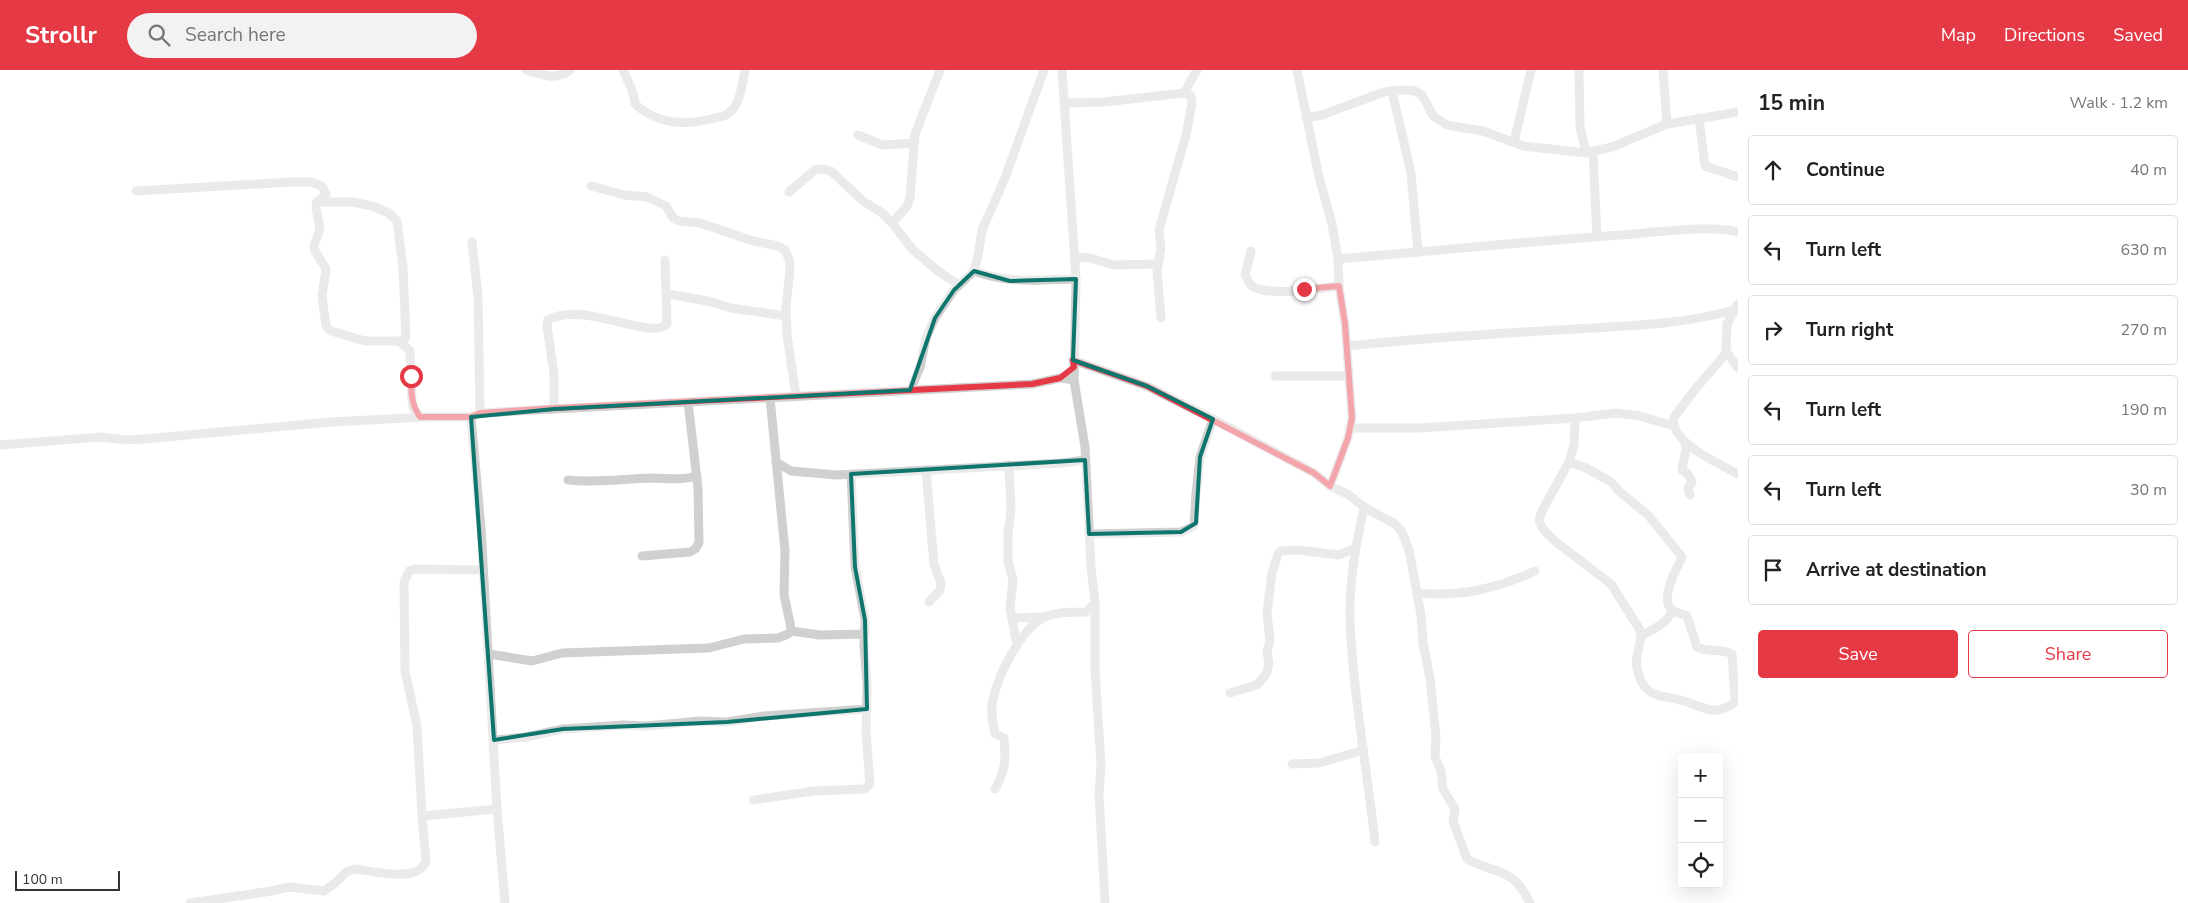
<!DOCTYPE html>
<meta charset="utf-8">
<style>
:root{--surface:#fff;--page:#f2f2f2;--text:#222;--muted:#767676;--line:#e0e0e0;--accent:#e63946}
body{margin:0;font-family:"Nunito Sans",sans-serif;background:var(--page);color:var(--text)}
.controls{position:absolute;right:15px;bottom:15px;display:grid;overflow:hidden;border-radius:5px;box-shadow:0 5px 20px #0002}
.controls button{width:45px;height:45px;display:grid;place-items:center;padding:0;border:0;border-bottom:1px solid var(--line);background:var(--surface);color:var(--text);font:25px sans-serif}
.scale{position:absolute;left:15px;bottom:12px;width:105px;box-sizing:border-box;padding-left:5px;border:2px solid #333;border-top:0;font-size:14px;line-height:18px;white-space:nowrap;color:#333;-webkit-text-stroke:4px #fff;paint-order:stroke}
.stop{position:absolute;width:15px;height:15px;margin:-11px;border:4px solid #e63946;border-radius:50%;background:#fff}
.stop.end{background:#e63946;border-color:#fff;box-shadow:0 1px 5px #0008}
.list{margin:0;padding:0;list-style:none}
h2{display:flex;justify-content:space-between;align-items:center;height:65px;margin:0;padding:0 20px;font-size:21px}
h2 small{font-size:16px;font-weight:400;color:var(--muted)}
.list li{display:grid;grid-template-columns:32px 1fr auto;gap:15px;align-items:center;box-sizing:border-box;height:70px;margin:0 10px 10px;padding:0 10px;border:1px solid var(--line);border-radius:5px}
.list b{display:block;font-size:19px;white-space:nowrap}
.list em{font-size:16px;font-style:normal;color:var(--muted)}
.actions{display:flex;gap:10px;padding:15px 20px}
.actions a{flex:1;padding:11px 0;border:1px solid var(--accent);border-radius:5px;text-align:center;font-size:18px;color:var(--accent)}
.actions .main{background:var(--accent);color:#fff}
.icon{flex:none;width:28px;height:28px;fill:none;stroke:currentColor;stroke-width:2;stroke-linecap:round;stroke-linejoin:round}
.map{position:relative;flex:none;width:1738px;height:833px;overflow:hidden}
header{display:flex;align-items:center;gap:30px;box-sizing:border-box;height:70px;padding:0 25px;background:var(--accent);color:#fff}
header strong{font-size:24px}
nav{display:flex;gap:28px;margin-inline-start:auto;font-size:18px}
.search{width:350px;height:45px;background:var(--page);display:flex;align-items:center;gap:12px;box-sizing:border-box;padding:0 18px;border-radius:28px;color:var(--muted);font-size:19px}
main{display:flex}
aside{flex:1;background:var(--surface)}
.map>svg:first-child{display:block}
.lines{fill:none;stroke-linecap:round;stroke-linejoin:round}
.street{stroke:#d0d0d0;stroke-width:9}
.route{stroke:#e63946;stroke-width:6}
.marked{fill:none;stroke:#0f766e;stroke-width:4;stroke-linejoin:round}
</style>
<header>
<strong>Strollr</strong>
<div class="search"><svg class="icon" aria-label="search" viewBox="0 0 24 24"><circle cx="10" cy="10" r="6"/><path d="M15 15l6 6"/></svg>Search here</div>
<nav><a>Map</a><a>Directions</a><a>Saved</a></nav>
</header>
<main>
<div class="map">
<svg width="1738" height="833" viewBox="0 0 1738 833">
<rect width="100%" height="100%" fill="#fff"/>
<g class="lines">
<g class="street">
<path d="M526,0c15,5 30,11 44,0"/>
<path d="M623,0c5,13 11,19 12,34 23,21 51,22 80,14 4,-1 11,-2 14,-5 12,-10 13,-29 16,-43"/>
<polyline points="1062,0 1076,209 1074,310 1085,377 1091,497 1095,533 1095,599 1101,695 1099,725 1105,833"/>
<polyline points="1297,0 1319,107 1332,154 1338,189 1339,216 1345,254 1352,348 1348,368 1330,416"/>
<polyline points="1579,0 1580,57 1586,83"/>
<polyline points="1663,0 1667,54"/>
<polyline points="1392,21 1411,103 1418,182"/>
<polyline points="1184,23 1197,0"/>
<polyline points="1065,33 1104,32 1184,23 1191,26 1192,34 1186,65 1159,160 1161,178 1157,201 1161,248"/>
<polyline points="1306,48 1322,45 1384,22 1404,20 1415,21 1422,25 1433,46 1447,55 1483,61 1523,76 1586,83 1612,77 1667,54 1738,42"/>
<polyline points="1699,48 1705,96 1738,107"/>
<polyline points="858,65 882,75 914,73"/>
<polyline points="1514,72 1531,0"/>
<polyline points="1593,82 1597,167"/>
<polyline points="591,116 624,125 647,127 666,136 673,148 679,151 700,153 753,171 778,176 785,180 789,189 790,199 786,238 787,265 796,326"/>
<polyline points="136,121 291,112 311,112 322,116 326,124 317,132 316,138 320,159 314,175 315,181 326,199 322,226 326,256 331,261 365,271 400,271"/>
<polyline points="789,122 815,100 823,99 831,101 864,132 881,142 892,153 913,180 938,201 959,215"/>
<polyline points="317,132 352,132 372,136 389,143 397,151 403,198 406,267 400,271 410,281 412,331 413,338 420,347"/>
<polyline points="892,153 907,136 910,128 915,64 940,0"/>
<polyline points="472,172 478,226 480,343"/>
<path d="M1251,181l-6,24c2,3 3,8 6,10 15,13 68,3 88,1"/>
<polyline points="1075,187 1090,188 1114,195 1157,194"/>
<path d="M1338,189c94,-8 188,-17 282,-24 34,-2 85,-11 118,-3"/>
<path d="M974,201c35,13 66,9 102,8"/>
<polyline points="667,224 708,231 731,238 786,246"/>
<path d="M1738,234l-11,20 -1,27 -2,5 -27,31 -23,30c-5,26 46,47 64,57"/>
<path d="M1347,276c70,-7 140,-12 211,-16 59,-4 120,-4 176,-20"/>
<polyline points="1726,281 1738,298"/>
<path d="M1073,290l74,26 66,33 101,54 16,13 19,9 15,12 31,17 7,8 7,18 12,65 2,28 7,35 6,58 -1,21 6,14 2,18 12,20 -2,12 14,38c30,16 45,7 63,44"/>
<polyline points="1275,306 1348,306"/>
<polyline points="910,320 920,298 926,268 935,248 954,220 974,201 978,186 982,160 1005,108 1044,0"/>
<path d="M554,339v-35l-7,-48 1,-6c34,-20 103,21 119,4l-2,-64"/>
<polyline points="471,347 481,458 497,739 505,833"/>
<polyline points="1349,358 1419,358 1575,348 1616,343 1640,346 1674,356"/>
<polyline points="1685,373 1686,378 1682,400 1688,404 1692,412 1688,418 1690,425"/>
<polyline points="0,375 101,367 126,370 144,369 331,352 426,347 471,347 480,343 554,339 1032,314 1060,308 1074,310"/>
<polyline points="776,392 791,401 837,405 1062,393 1085,390"/>
<path d="M1569,392l17,6 25,14 9,10 28,23 34,42c-5,12 -23,41 -10,53 4,3 11,4 15,6l10,31c11,6 24,1 35,7l3,45 3,1c-23,18 -31,8 -54,1 -24,-7 -40,-1 -47,-33 -3,-13 6,-26 3,-38l-29,-46 -55,-42 -14,-14 -3,-8 3,-9 27,-49 5,-17 1,-27"/>
<polyline points="1009,395 1011,440 1008,463 1008,491 1013,510 1010,538 1017,576"/>
<polyline points="926,400 934,495 941,513 940,520 929,532"/>
<path d="M568,410c28,3 54,-1 82,-2 17,0 30,3 47,-2"/>
<path d="M1364,437c-8,37 -15,75 -14,113 3,74 17,148 25,222"/>
<polyline points="1089,464 1181,462 1194,456 1196,424 1200,387 1213,349"/>
<polyline points="642,486 690,482 695,479 699,473 698,418 688,332"/>
<polyline points="482,500 415,499 409,501 404,512 405,601 417,656 422,746 497,739"/>
<path d="M1417,523c43,4 79,-4 118,-22"/>
<polyline points="1012,548 1044,547"/>
<polyline points="791,561 820,565 865,564"/>
<path d="M1641,566c12,-7 28,-13 31,-26"/>
<polyline points="489,584 532,591 562,583 709,578 744,569 778,568 788,564 791,561 790,553 784,525 785,481 770,328"/>
<polyline points="1230,623 1257,615 1267,603 1269,592 1267,583 1270,570 1267,543 1272,503 1278,484 1281,481 1298,480 1339,485 1355,478"/>
<polyline points="494,670 526,667 563,659 624,655 646,656 700,651 727,652 764,646 867,639"/>
<polyline points="1292,694 1319,693 1364,680"/>
<path d="M995,719c11,-20 11,-28 9,-51l-9,-4c-2,-10 -5,-24 -2,-34 5,-25 28,-72 52,-83 12,-6 28,-4 41,-5l9,-9"/>
<polyline points="754,730 813,721 864,719 870,714 866,662 867,615 864,575 865,550 855,497 851,404"/>
<path d="M190,833l82,-12 17,-4 35,4 10,-7 12,-12 9,-3c19,2 61,14 71,-7l-4,-46"/>
</g>
</g>
<g class="lines">
<path class="route" d="M411,306c0,16 0,28 9,41h51l9,-4 74,-5 478,-24 28,-6 14,-11 -1,-7 74,26 167,87 16,13 18,-48 4,-20 -7,-94 -6,-38 -35,3"/>
</g>
<path d="M0 0H1738V833H0ZM974,201l36,10 66,-2 -3,81 74,26 66,33 -13,38 -4,66 -15,9 -92,2 -4,-74 -234,14 4,93 10,53 2,89 -140,13 -164,7 -69,11 -23,-323 83,-8 356,-19 25,-72 19,-28z" fill="#fff" fill-opacity=".55" fill-rule="evenodd"/>
<path class="marked" d="M974,201l36,10 66,-2 -3,81 74,26 66,33 -13,38 -4,66 -15,9 -92,2 -4,-74 -234,14 4,93 10,53 2,89 -140,13 -164,7 -69,11 -23,-323 83,-8 356,-19 25,-72 19,-28z"/>
</svg>
<div class="controls">
<button>+</button>
<button>−</button>
<button><svg class="icon" aria-label="locate" viewBox="0 0 24 24"><circle cx="12" cy="12" r="6"/><path d="M12 2v4M12 18v4M2 12h4M18 12h4"/></svg></button>
</div>
<div class="scale">100 m</div>
<div class="stop" style="left:411px;top:306px"></div>
<div class="stop end" style="left:1304px;top:219px"></div>
</div>
<aside>
<h2>15 min<small>Walk · 1.2 km</small></h2>
<ul class="list">
<li><svg class="icon" aria-label="ahead" viewBox="0 0 24 24"><path d="M12 20V5M6 11l6-6 6 6"/></svg><div><b>Continue</b></div><em>40 m</em></li>
<li><svg class="icon" aria-label="left" viewBox="0 0 24 24"><path d="M17 20v-9H6M10 6l-5 5 5 5"/></svg><div><b>Turn left</b></div><em>630 m</em></li>
<li><svg class="icon" aria-label="right" viewBox="0 0 24 24"><path d="M7 20v-9h11M14 6l5 5-5 5"/></svg><div><b>Turn right</b></div><em>270 m</em></li>
<li><svg class="icon" aria-label="left" viewBox="0 0 24 24"><path d="M17 20v-9H6M10 6l-5 5 5 5"/></svg><div><b>Turn left</b></div><em>190 m</em></li>
<li><svg class="icon" aria-label="left" viewBox="0 0 24 24"><path d="M17 20v-9H6M10 6l-5 5 5 5"/></svg><div><b>Turn left</b></div><em>30 m</em></li>
<li><svg class="icon" aria-label="arrive" viewBox="0 0 24 24"><path d="M6 21V4h12l-3 4 3 4H6"/></svg><div><b>Arrive at destination</b></div></li>
</ul>
<div class="actions"><a class="main">Save</a><a>Share</a></div>
</aside>
</main>
